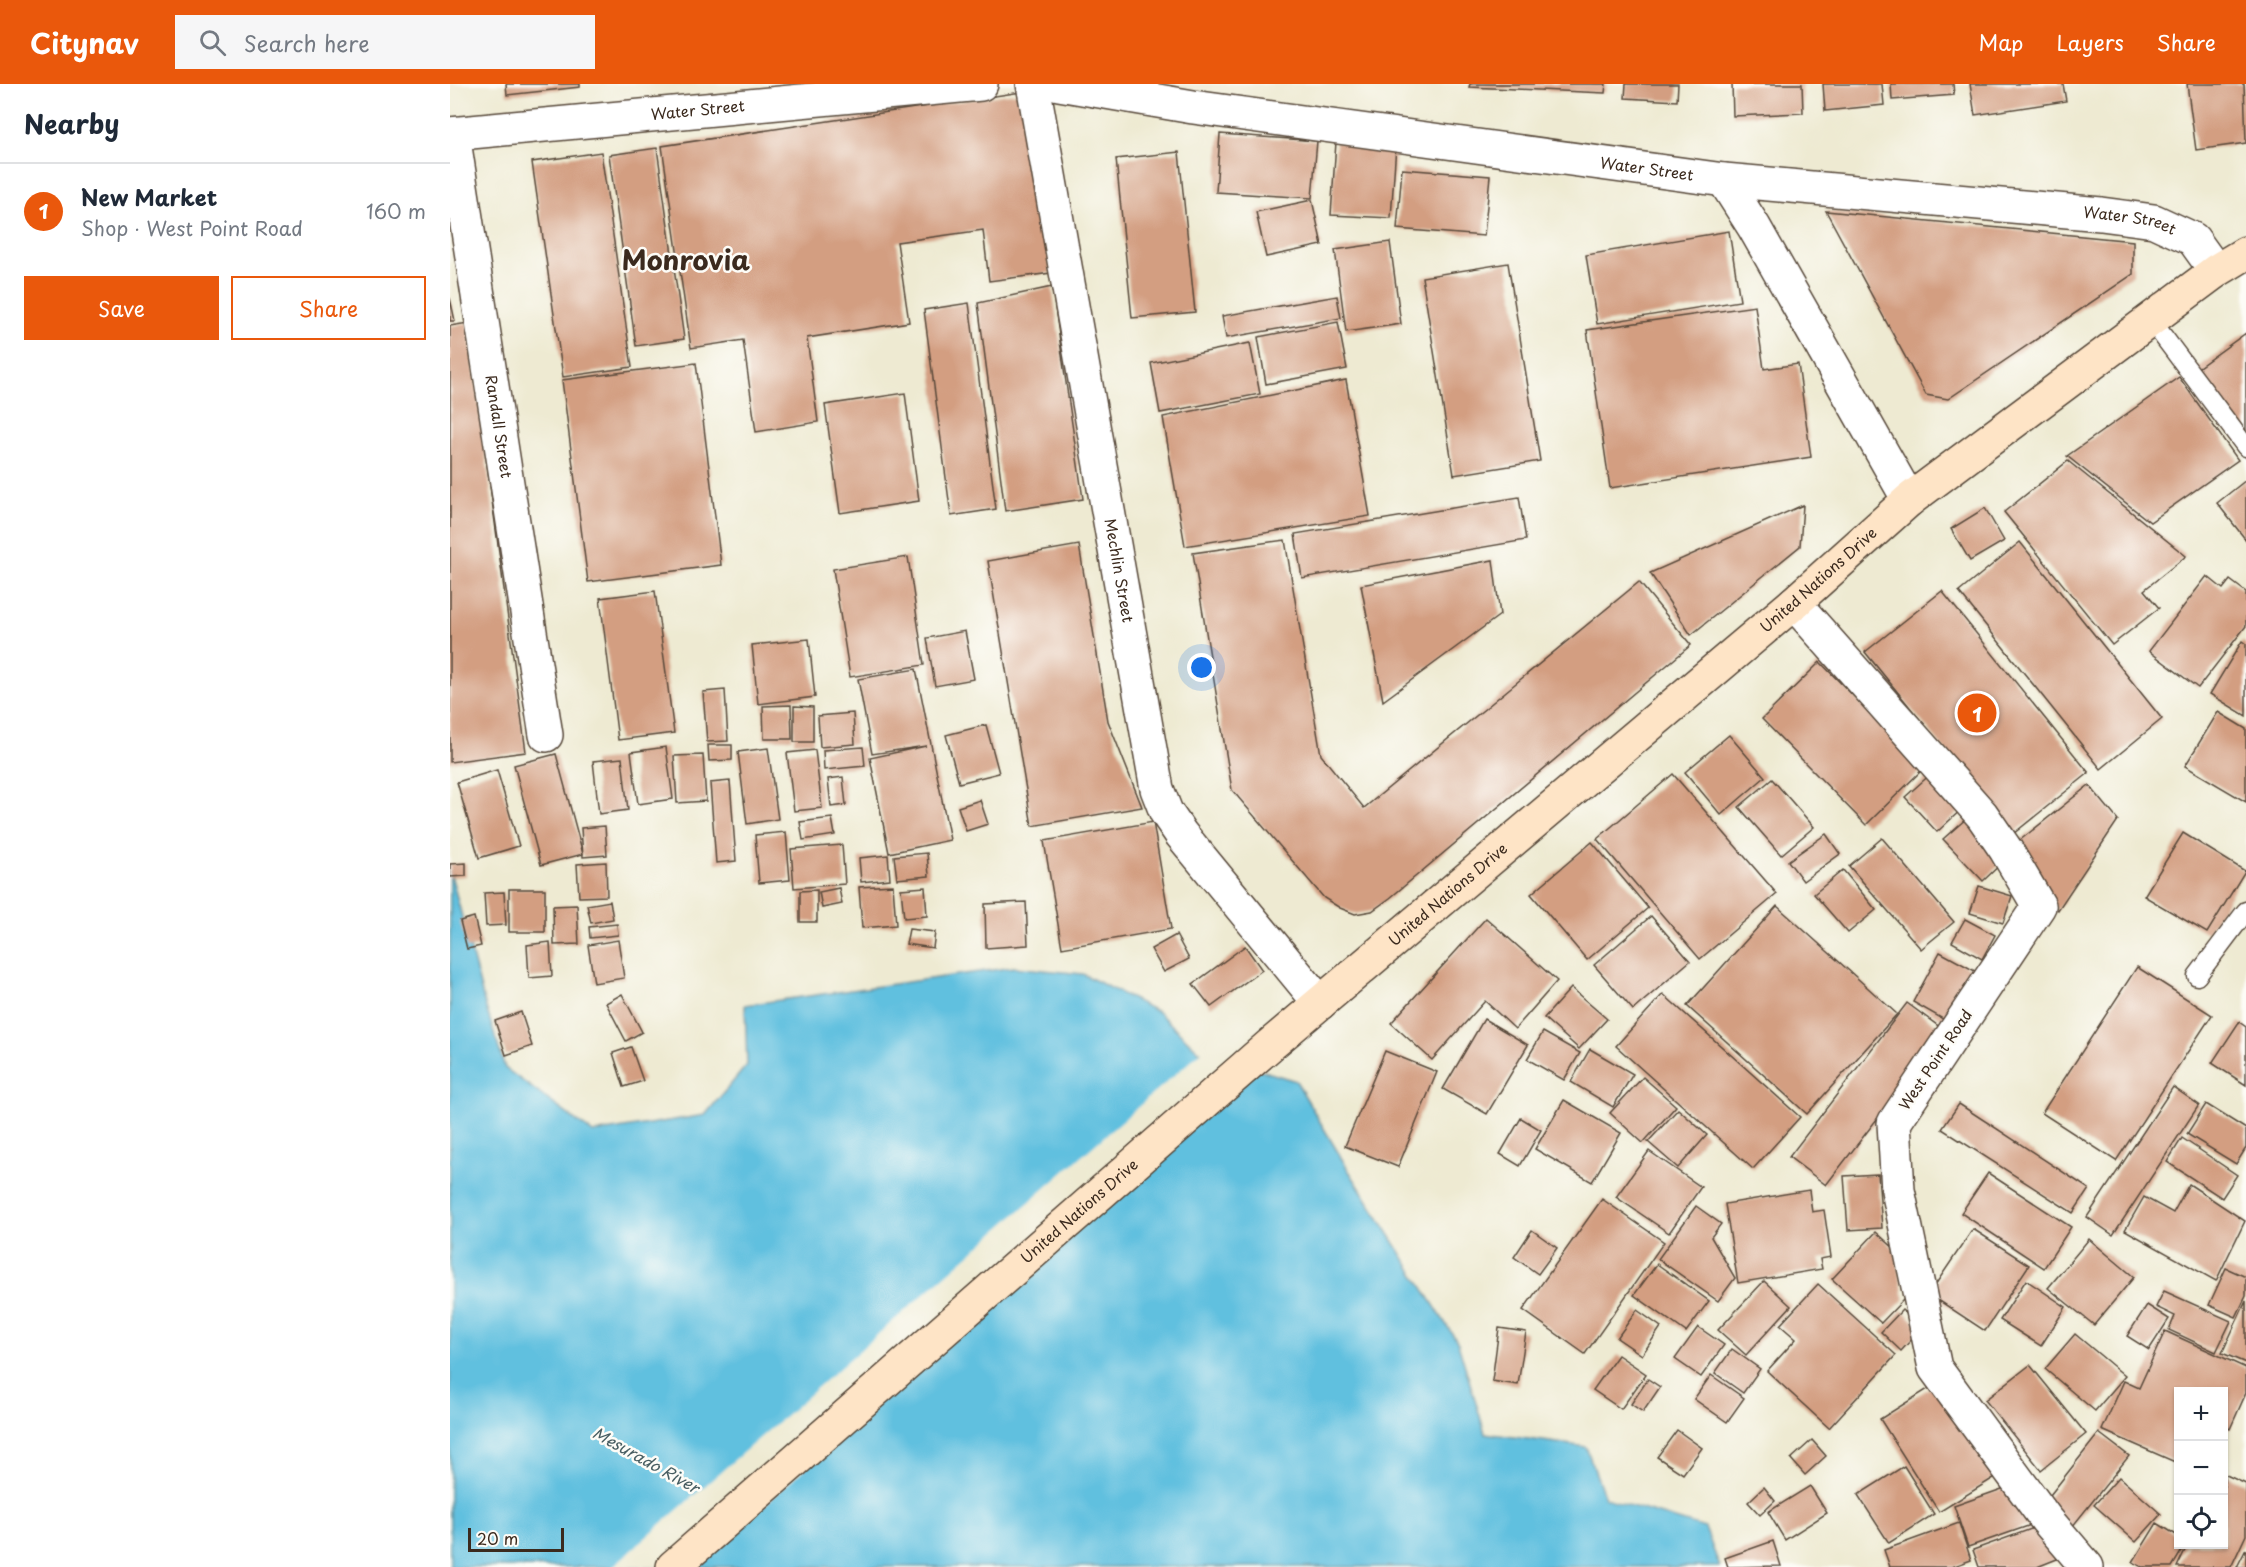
<!DOCTYPE html>
<meta charset="utf-8">
<style>
:root{--surface:#fff;--page:#f6f6f7;--text:#1f2937;--muted:#747a83;--line:#e0e1e3;--accent:#ea580c}
body{margin:0;font-family:"Playpen Sans",sans-serif;background:var(--page);color:var(--text)}
.controls{position:absolute;right:18px;bottom:18px;display:grid;overflow:hidden;border-radius:0px;box-shadow:0 2px 4px #0004}
.controls button{width:54px;height:54px;display:grid;place-items:center;padding:0;border:0;border-bottom:2px solid var(--line);background:var(--surface);color:var(--text);font:30px sans-serif}
.scale{position:absolute;left:18px;bottom:15px;width:96px;box-sizing:border-box;padding-left:6px;border:3px solid #3b2a1e;border-top:0;font-size:16px;line-height:21px;white-space:nowrap;color:#3b2a1e;-webkit-text-stroke:4px #fdfcf7;paint-order:stroke}
.you{position:absolute;left:752px;top:584px;width:21px;height:21px;margin:-15px;border:4px solid #fff;border-radius:50%;background:#1a73e8;box-shadow:0 0 0 9px #1a73e833}
.badge{display:grid;place-items:center;width:39px;height:39px;border-radius:50%;background:var(--accent);color:#fff;font-size:20px;font-weight:700}
.pin{position:absolute;translate:-50% -50%;border:3px solid #fff;box-shadow:0 2px 6px #0006}
.list{margin:0;padding:0;list-style:none}
h2{display:flex;justify-content:space-between;align-items:center;height:78px;margin:0;padding:0 24px;font-size:26px}
h2 small{font-size:20px;font-weight:400;color:var(--muted)}
.list li{display:grid;grid-template-columns:39px 1fr auto;gap:18px;align-items:center;box-sizing:border-box;height:96px;padding:0 24px;border-top:2px solid var(--line)}
.list b{display:block;font-size:22px;white-space:nowrap}
.list p{margin:0;font-size:20px;white-space:nowrap;color:var(--muted)}
.list em{font-size:20px;font-style:normal;color:var(--muted)}
.actions{display:flex;gap:12px;padding:18px 24px}
.actions a{flex:1;padding:14px 0;border:2px solid var(--accent);border-radius:0px;text-align:center;font-size:21px;color:var(--accent)}
.actions .main{background:var(--accent);color:#fff}
.icon{flex:none;width:33px;height:33px;fill:none;stroke:currentColor;stroke-width:2;stroke-linecap:round;stroke-linejoin:round}
.map{position:relative;flex:none;width:1796px;height:1483px;overflow:hidden}
header{display:flex;align-items:center;gap:36px;box-sizing:border-box;height:84px;padding:0 30px;background:var(--accent);color:#fff}
header strong{font-size:28px}
nav{display:flex;gap:33px;margin-inline-start:auto;font-size:21px}
.search{width:420px;height:54px;background:var(--page);display:flex;align-items:center;gap:15px;box-sizing:border-box;padding:0 21px;border-radius:0px;color:var(--muted);font-size:22px}
main{display:flex}
aside{flex:1;background:var(--surface)}
.map>svg:first-child{display:block}
.water{fill:#60c0df;stroke:#4e757e;stroke-width:1.5}
.pier{fill:#eeead2}
.building{fill:#d39e81}
.lines{fill:none;stroke-linecap:round;stroke-linejoin:round}
.service-casing{stroke:#564739;stroke-width:21}
.minor-casing{stroke:#564739;stroke-width:36}
.tertiary-casing{stroke:#564739;stroke-width:36}
.secondary-casing{stroke:#564739;stroke-width:36}
.service{stroke:#fff;stroke-width:18}
.minor{stroke:#fff;stroke-width:33}
.tertiary{stroke:#fff;stroke-width:33}
.secondary{stroke:#fee4c6;stroke-width:33}
.labels{text-anchor:middle;stroke-width:5;stroke-linejoin:round;paint-order:stroke}
.street-label{font-size:15px;fill:#3b2a1e;stroke:#fdfcf7}
.water-label{font-size:16px;font-style:italic;fill:#485e62;stroke:#fdfcf7}
.town-label{font-size:27px;font-weight:bold;fill:#3b2a1e;stroke:#fdfcf7}
</style>
<header>
<strong>Citynav</strong>
<div class="search"><svg class="icon" aria-label="search" viewBox="0 0 24 24"><circle cx="10" cy="10" r="6"/><path d="M15 15l6 6"/></svg>Search here</div>
<nav><a>Map</a><a>Layers</a><a>Share</a></nav>
</header>
<main>
<aside>
<h2>Nearby<small></small></h2>
<ul class="list">
<li><span class="badge">1</span><div><b>New Market</b><p>Shop · West Point Road</p></div><em>160 m</em></li>
</ul>
<div class="actions"><a class="main">Save</a><a>Share</a></div>
</aside>
<div class="map">
<svg width="1796" height="1483" viewBox="0 0 1796 1483">
<rect width="100%" height="100%" fill="#fdfcf7"/>
<filter id="ink" filterUnits="userSpaceOnUse"><feTurbulence type="fractalNoise" baseFrequency=".0167" numOctaves="2"/><feDisplacementMap in="SourceGraphic" scale="12" xChannelSelector="R" yChannelSelector="G"/><feConvolveMatrix kernelMatrix="1 2 1 2 8 2 1 2 1" color-interpolation-filters="sRGB"/></filter>
<filter id="wash" filterUnits="userSpaceOnUse"><feTurbulence type="fractalNoise" baseFrequency=".008" numOctaves="4" result="noise"/><feDisplacementMap in="SourceGraphic" scale="24" xChannelSelector="R" yChannelSelector="G"/><feGaussianBlur stdDeviation="1.35" result="paint"/><feColorMatrix in="noise" values="0 0 0 0 0 0 0 0 0 0 0 0 0 0 0 0 0 1.4 0 .05"/><feComposite in="paint" operator="in"/></filter>
<g filter="url(#wash)">
<rect width="100%" height="100%" fill="#eeead2"/>
<polygon class="water" points="0,787 34,917 55,984 143,1049 255,1031 297,981 295,921 564,883 633,890 708,928 749,967 846,997 899,1087 1008,1259 1035,1349 1136,1363 1155,1414 1255,1444 1270,1483 0,1483"/>
<polygon class="pier" points="753,966 797,979 247,1483 162,1483"/>
<g id="blocks">
<g class="building">
<polygon points="56,0 130,0 130,3 57,11"/>
<polygon points="1020,0 1156,0 1155,9 1019,3"/>
<polygon points="1176,0 1228,0 1227,17 1175,14"/>
<polygon points="1282,0 1352,0 1353,29 1283,32"/>
<polygon points="1373,0 1432,0 1434,21 1375,27"/>
<polygon points="1441,0 1503,0 1504,11 1442,16"/>
<polygon points="1520,0 1613,0 1616,17 1525,31"/>
<polygon points="1737,0 1794,0 1796,59 1746,66"/>
<polygon points="578,7 601,189 539,197 533,146 447,158 459,238 357,254 368,338 306,348 293,256 241,264 212,62"/>
<polygon points="770,50 867,57 862,114 766,108"/>
<polygon points="886,58 946,61 941,134 881,131"/>
<polygon points="207,64 234,255 186,262 159,71"/>
<polygon points="151,68 182,283 113,293 82,78"/>
<polygon points="729,68 745,228 682,234 666,75"/>
<polygon points="952,85 1040,92 1034,152 947,145"/>
<polygon points="862,116 872,161 816,173 806,128"/>
<polygon points="1376,127 1683,157 1683,190 1498,315 1476,311"/>
<polygon points="1279,147 1290,217 1147,240 1136,171"/>
<polygon points="940,158 951,240 896,248 885,166"/>
<polygon points="1058,179 1090,377 1004,391 972,193"/>
<polygon points="602,203 633,415 555,427 528,219"/>
<polygon points="887,212 891,234 776,254 772,232"/>
<polygon points="0,214 5,237 0,237"/>
<polygon points="519,219 546,425 501,432 474,226"/>
<polygon points="1305,222 1314,285 1348,280 1361,373 1160,404 1137,246"/>
<polygon points="888,238 897,285 816,300 808,253"/>
<polygon points="18,239 76,668 0,678 0,242"/>
<polygon points="1796,249 1796,357 1745,286"/>
<polygon points="800,259 810,310 710,329 701,279"/>
<polygon points="246,279 271,481 138,498 112,296"/>
<polygon points="1729,293 1788,376 1700,438 1617,372"/>
<polygon points="896,296 920,432 735,462 713,333"/>
<polygon points="455,309 469,417 390,429 375,321"/>
<polygon points="1618,377 1736,472 1694,506 1709,524 1662,561 1554,428"/>
<polygon points="1796,396 1796,456 1767,419"/>
<polygon points="1069,413 1076,456 852,494 845,450"/>
<polygon points="1353,421 1350,462 1241,551 1200,489"/>
<polygon points="1535,424 1554,457 1520,477 1501,445"/>
<polygon points="835,456 871,671 914,724 1189,498 1241,561 940,814 922,827 905,830 890,824 874,814 782,706 743,469"/>
<polygon points="1570,458 1712,635 1651,685 1509,508"/>
<polygon points="629,461 658,637 692,723 582,742 538,477"/>
<polygon points="458,473 474,581 400,593 383,485"/>
<polygon points="1043,476 1050,531 933,617 911,501"/>
<polygon points="1757,492 1773,505 1780,496 1796,508 1796,542 1748,604 1699,567"/>
<polygon points="205,507 224,649 168,656 150,514"/>
<polygon points="1492,507 1639,689 1563,750 1415,568"/>
<polygon points="515,547 524,595 485,602 477,554"/>
<polygon points="359,555 365,613 308,620 302,561"/>
<polygon points="1792,557 1796,560 1796,632 1760,610"/>
<polygon points="1370,578 1474,684 1416,741 1312,635"/>
<polygon points="466,585 500,756 439,769 420,674 476,662 422,670 408,595"/>
<polygon points="275,606 278,657 257,658 253,608"/>
<polygon points="341,621 342,655 314,655 313,622"/>
<polygon points="344,622 363,623 363,658 344,658"/>
<polygon points="1768,628 1796,645 1796,718 1735,682"/>
<polygon points="403,629 405,660 370,663 368,632"/>
<polygon points="536,641 549,689 509,699 496,651"/>
<polygon points="1279,651 1315,693 1271,731 1235,688"/>
<polygon points="258,661 282,661 282,676 259,677"/>
<polygon points="216,663 223,715 188,720 181,668"/>
<polygon points="413,663 415,682 374,686 373,666"/>
<polygon points="318,664 328,735 297,740 288,668"/>
<polygon points="365,666 372,724 344,727 337,669"/>
<polygon points="106,670 133,770 91,781 64,681"/>
<polygon points="253,671 256,717 227,719 224,672"/>
<polygon points="172,674 178,726 149,730 143,677"/>
<polygon points="47,686 69,762 29,774 7,698"/>
<polygon points="1483,688 1514,723 1487,748 1455,713"/>
<polygon points="1223,690 1327,810 1250,875 1147,755"/>
<polygon points="393,693 396,721 381,723 378,695"/>
<polygon points="1322,695 1364,743 1331,771 1289,723"/>
<polygon points="280,697 286,777 266,779 260,699"/>
<polygon points="1639,701 1668,736 1608,826 1559,765"/>
<polygon points="530,716 538,740 516,747 508,723"/>
<polygon points="382,734 385,751 353,756 350,738"/>
<polygon points="1517,734 1556,775 1533,797 1493,755"/>
<polygon points="703,738 721,845 612,864 594,757"/>
<polygon points="155,742 157,771 133,773 131,744"/>
<polygon points="336,748 340,796 309,799 305,751"/>
<polygon points="1733,749 1795,787 1757,849 1694,812"/>
<polygon points="1376,750 1390,770 1353,797 1338,777"/>
<polygon points="1432,754 1504,838 1471,865 1399,782"/>
<polygon points="1142,758 1198,824 1137,876 1081,810"/>
<polygon points="392,761 395,800 344,804 341,765"/>
<polygon points="477,769 479,792 447,795 444,772"/>
<polygon points="438,771 440,795 411,798 409,774"/>
<polygon points="156,778 157,812 129,813 127,780"/>
<polygon points="16,779 16,792 0,793 0,780"/>
<polygon points="1393,786 1426,826 1398,849 1364,810"/>
<polygon points="443,801 446,841 412,844 409,803"/>
<polygon points="1529,802 1562,812 1553,839 1520,829"/>
<polygon points="475,803 477,832 454,834 451,805"/>
<polygon points="389,804 392,820 372,824 369,808"/>
<rect x="59" y="805" width="36" height="43"/>
<polygon points="367,806 367,838 350,838 350,807"/>
<polygon points="54,808 56,841 36,842 34,809"/>
<polygon points="160,817 163,835 141,839 137,821"/>
<polygon points="576,818 578,861 536,864 535,820"/>
<polygon points="127,821 129,860 104,861 103,822"/>
<polygon points="1327,822 1447,930 1357,1030 1237,922"/>
<polygon points="1201,832 1240,877 1183,926 1144,881"/>
<polygon points="24,833 31,862 17,865 10,837"/>
<polygon points="1036,834 1107,897 1065,945 1035,917 982,976 941,939"/>
<polygon points="1515,835 1545,851 1532,875 1502,858"/>
<polygon points="167,840 168,851 140,854 139,843"/>
<polygon points="459,845 485,848 483,864 456,860"/>
<polygon points="726,851 739,875 714,888 701,865"/>
<polygon points="168,856 174,894 144,899 138,861"/>
<polygon points="100,858 102,892 79,894 77,861"/>
<polygon points="795,862 812,886 761,923 743,900"/>
<polygon points="1490,868 1525,887 1498,938 1463,918"/>
<polygon points="1687,883 1762,931 1666,1077 1592,1029"/>
<polygon points="1121,904 1157,935 1129,965 1094,934"/>
<polygon points="172,910 192,948 176,957 156,919"/>
<polygon points="1213,910 1350,1033 1303,1085 1166,962"/>
<polygon points="1457,919 1495,947 1376,1101 1339,1073"/>
<polygon points="71,928 82,962 56,971 45,937"/>
<polygon points="1034,935 1078,961 1037,1030 993,1005"/>
<polygon points="1789,938 1796,943 1796,1001 1762,979"/>
<polygon points="1093,948 1130,969 1114,996 1077,975"/>
<polygon points="181,963 193,997 174,1003 163,969"/>
<polygon points="1140,965 1183,990 1163,1023 1121,998"/>
<polygon points="935,967 987,988 948,1083 895,1062"/>
<polygon points="1193,993 1226,1022 1193,1059 1160,1029"/>
<polygon points="1723,1003 1749,1021 1663,1151 1637,1133"/>
<polygon points="1114,1016 1171,1049 1142,1098 1085,1065"/>
<polygon points="1509,1020 1639,1105 1623,1129 1492,1045"/>
<polygon points="1756,1020 1796,1045 1796,1064 1786,1080 1737,1050"/>
<polygon points="1228,1025 1257,1051 1228,1084 1198,1058"/>
<polygon points="1071,1034 1091,1046 1070,1082 1050,1070"/>
<polygon points="1732,1054 1787,1091 1772,1114 1717,1078"/>
<polygon points="1199,1067 1251,1103 1219,1149 1166,1113"/>
<polygon points="1538,1089 1621,1143 1594,1184 1511,1129"/>
<polygon points="1428,1090 1432,1144 1398,1146 1394,1092"/>
<polygon points="1739,1100 1795,1137 1766,1197 1675,1146 1694,1113 1723,1129"/>
<polygon points="1359,1106 1362,1128 1374,1126 1381,1173 1370,1175 1372,1185 1288,1199 1275,1120"/>
<polygon points="1152,1115 1214,1158 1135,1270 1073,1226"/>
<polygon points="1246,1122 1271,1140 1261,1153 1285,1194 1268,1217 1208,1175"/>
<polygon points="1523,1145 1579,1181 1535,1247 1479,1210"/>
<polygon points="1082,1146 1107,1164 1088,1190 1064,1173"/>
<polygon points="1426,1148 1446,1166 1454,1215 1431,1239 1382,1195"/>
<polygon points="1639,1155 1684,1193 1644,1241 1598,1204"/>
<polygon points="1207,1180 1259,1217 1236,1248 1184,1211"/>
<polygon points="1776,1184 1796,1193 1796,1212 1786,1233 1759,1221"/>
<polygon points="1576,1196 1616,1223 1591,1262 1550,1236"/>
<polygon points="1314,1197 1341,1222 1296,1271 1268,1246"/>
<polygon points="1368,1200 1446,1271 1379,1344 1317,1287 1346,1255 1330,1241"/>
<polygon points="1714,1207 1781,1237 1766,1268 1719,1246 1725,1232 1706,1223"/>
<polygon points="1796,1217 1796,1279 1772,1269"/>
<polygon points="1697,1221 1719,1235 1699,1266 1677,1252"/>
<polygon points="1187,1226 1211,1243 1192,1271 1167,1254"/>
<polygon points="1452,1226 1472,1244 1451,1267 1431,1248"/>
<polygon points="1248,1243 1274,1261 1251,1293 1225,1275"/>
<polygon points="1049,1244 1076,1248 1068,1301 1042,1297"/>
<polygon points="1715,1247 1796,1284 1796,1309 1780,1345 1774,1342 1774,1308 1728,1308 1728,1371 1725,1378 1652,1346 1674,1297 1689,1304"/>
<polygon points="1625,1250 1675,1292 1645,1327 1595,1285"/>
<polygon points="1282,1265 1310,1285 1293,1309 1265,1289"/>
<polygon points="1168,1271 1196,1290 1171,1325 1143,1306"/>
<polygon points="1580,1281 1636,1350 1591,1386 1535,1316"/>
<polygon points="1261,1291 1294,1314 1277,1338 1244,1315"/>
<polygon points="1198,1295 1210,1303 1193,1328 1181,1320"/>
<polygon points="1489,1298 1547,1392 1489,1428 1430,1335"/>
<polygon points="1227,1346 1252,1364 1233,1390 1207,1373"/>
<polygon points="1649,1349 1679,1372 1622,1443 1593,1420"/>
<polygon points="1362,1356 1376,1372 1355,1391 1341,1375"/>
<polygon points="1454,1382 1484,1430 1439,1459 1408,1411"/>
<polygon points="1774,1390 1796,1400 1796,1451 1781,1483 1727,1483 1738,1460 1774,1460"/>
<polygon points="1669,1393 1711,1430 1686,1458 1644,1421"/>
<polygon points="1566,1400 1581,1441 1518,1463 1504,1422"/>
<polygon points="1360,1402 1377,1429 1335,1456 1318,1428"/>
<polygon points="1314,1403 1325,1417 1310,1431 1298,1418"/>
<polygon points="1509,1439 1521,1476 1502,1483 1440,1483 1434,1466"/>
<polygon points="1707,1439 1728,1452 1728,1460 1736,1460 1722,1483 1692,1483 1683,1478"/>
<polygon points="1595,1440 1607,1475 1587,1483 1529,1483 1523,1466"/>
<polygon points="1323,1457 1331,1482 1278,1483 1275,1474"/>
<polygon points="1796,1465 1796,1483 1787,1483"/>
</g>
</g>
</g>
<g filter="url(#ink)">
<use href="#blocks" fill-opacity="0" stroke="#564739" stroke-width="1.5"/>
<g class="lines">
<g class="service-casing">
<g id="service">
<polyline points="1701,236 1796,363"/>
<polyline points="1747,892 1796,827"/>
</g>
</g>
<g class="minor-casing">
<g id="minor">
<path id="s1" d="M3,50l93,601"/>
<polyline points="1274,96 1304,143 1459,416"/>
<polyline points="1344,519 1532,731 1556,766 1589,822 1444,1039 1448,1106 1485,1284 1596,1435 1637,1483"/>
</g>
</g>
<g class="tertiary-casing">
<g id="tertiary">
<path id="s2" d="M583,0l124,705 9,23 15,22 139,169"/>
<path id="s3" d="M609,0l134,23 531,73 377,34 53,7 39,18 23,32"/>
<path id="s4" d="M0,50l531,-50"/>
</g>
</g>
<g class="secondary-casing">
<g id="secondary">
<path id="s5" d="M223,1483l596,-521 525,-443 115,-103 307,-229 30,-18"/>
</g>
</g>
<use href="#service" class="service"/>
<use href="#minor" class="minor"/>
<use href="#tertiary" class="tertiary"/>
<use href="#secondary" class="secondary"/>
</g>
</g>
<g class="labels">
<g class="street-label">
<text dy="5" stroke="none"><textPath href="#s4" startOffset="249">Water Street</textPath></text>
<text dy="5" stroke="none"><textPath href="#s3" startOffset="594">Water Street</textPath></text>
<text dy="5" stroke="none"><textPath href="#s3" startOffset="1080">Water Street</textPath></text>
<text dy="5" stroke="none"><textPath href="#s1" startOffset="296">Randall Street</textPath></text>
<text dy="5" stroke="none"><textPath href="#s2" startOffset="494">Mechlin Street</textPath></text>
<text dy="5" stroke="none"><textPath href="#s5" startOffset="1512">United Nations Drive</textPath></text>
<text dy="5" stroke="none"><textPath href="#s5" startOffset="1026">United Nations Drive</textPath></text>
<text transform="translate(1486 976) rotate(-56)" y="5">West Point Road</text>
<text dy="5" stroke="none"><textPath href="#s5" startOffset="540">United Nations Drive</textPath></text>
</g>
<g class="water-label">
<text transform="translate(196 1376) rotate(29)" y="6">Mesurado River</text>
</g>
<g class="town-label">
<text x="236" y="186">Monrovia</text>
</g>
</g>
</svg>
<div class="controls">
<button>+</button>
<button>−</button>
<button><svg class="icon" aria-label="locate" viewBox="0 0 24 24"><circle cx="12" cy="12" r="6"/><path d="M12 2v4M12 18v4M2 12h4M18 12h4"/></svg></button>
</div>
<div class="scale">20 m</div>
<div class="you"></div>
<div class="pin badge" style="left:1527px;top:629px">1</div>
</div>
</main>
